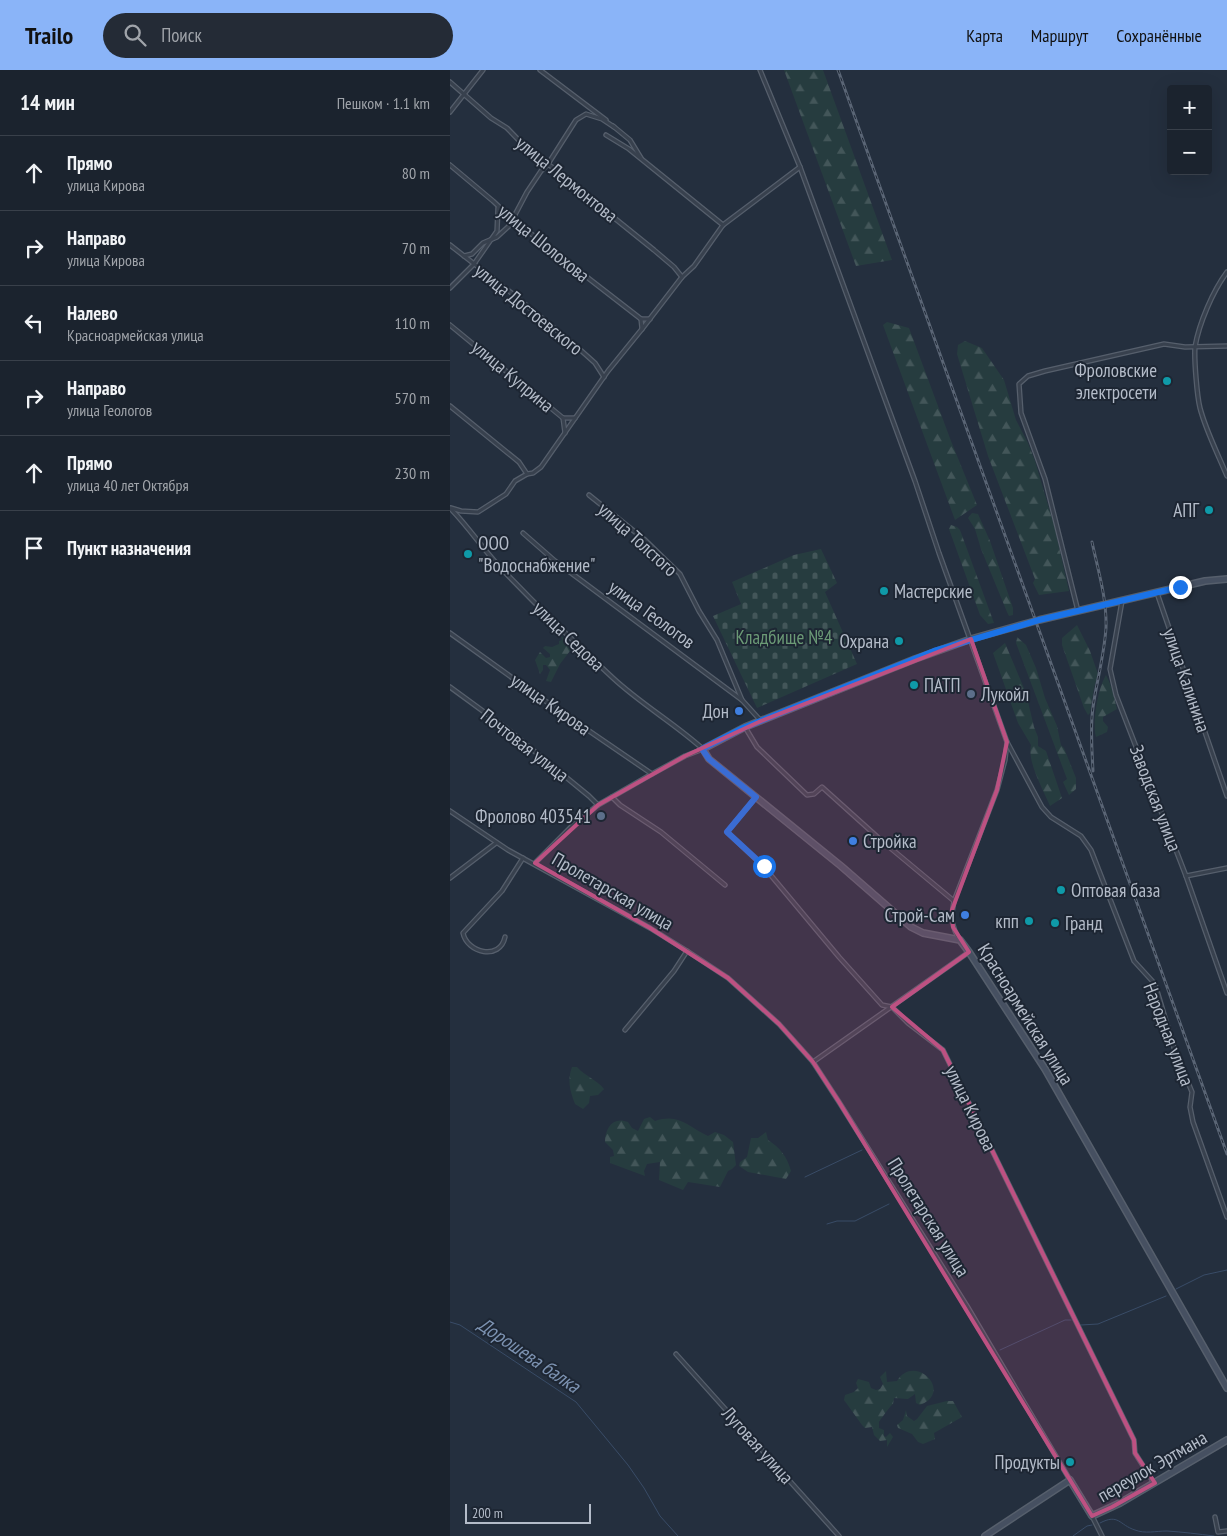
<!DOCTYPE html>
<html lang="ru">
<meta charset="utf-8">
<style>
:root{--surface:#1b232e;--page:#242b36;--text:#f1f3f6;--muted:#a0a4aa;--line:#39404a;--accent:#8ab4f8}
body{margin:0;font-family:"PT Sans Narrow",sans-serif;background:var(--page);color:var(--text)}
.controls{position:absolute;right:15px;top:15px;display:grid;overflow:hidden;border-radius:5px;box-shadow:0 5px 20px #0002}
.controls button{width:45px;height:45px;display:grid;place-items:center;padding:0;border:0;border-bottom:1px solid var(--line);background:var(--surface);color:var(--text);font:25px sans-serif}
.scale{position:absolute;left:15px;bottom:12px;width:126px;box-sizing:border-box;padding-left:5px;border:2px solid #b4bcc9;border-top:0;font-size:14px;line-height:18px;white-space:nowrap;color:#b4bcc9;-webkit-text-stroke:4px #1d2633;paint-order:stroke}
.stop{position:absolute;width:15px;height:15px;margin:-11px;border:4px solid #1a73e8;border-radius:50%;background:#fff}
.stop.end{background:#1a73e8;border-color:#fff;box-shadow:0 1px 5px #0008}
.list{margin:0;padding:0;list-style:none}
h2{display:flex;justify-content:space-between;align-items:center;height:65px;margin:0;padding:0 20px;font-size:21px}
h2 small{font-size:16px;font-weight:400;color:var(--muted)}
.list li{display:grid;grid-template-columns:32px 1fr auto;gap:15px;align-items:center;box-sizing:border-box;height:75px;padding:0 20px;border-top:1px solid var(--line)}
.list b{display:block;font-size:19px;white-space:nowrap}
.list p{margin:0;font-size:16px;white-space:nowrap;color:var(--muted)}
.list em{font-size:16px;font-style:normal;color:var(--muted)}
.icon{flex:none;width:28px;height:28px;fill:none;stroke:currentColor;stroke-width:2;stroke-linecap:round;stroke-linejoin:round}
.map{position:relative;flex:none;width:777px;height:1466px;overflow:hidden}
header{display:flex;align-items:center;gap:30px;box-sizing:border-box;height:70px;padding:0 25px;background:var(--accent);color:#111}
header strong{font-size:24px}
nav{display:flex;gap:28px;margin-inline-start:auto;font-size:18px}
.search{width:350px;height:45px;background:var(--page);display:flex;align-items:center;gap:12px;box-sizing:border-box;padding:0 18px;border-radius:28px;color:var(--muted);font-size:19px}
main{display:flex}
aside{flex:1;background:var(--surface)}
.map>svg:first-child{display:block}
.forest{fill:url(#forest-firs)}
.cemetery{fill:url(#cemetery-stones)}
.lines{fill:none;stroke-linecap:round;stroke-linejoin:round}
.stream{stroke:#394c67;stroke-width:1}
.street-casing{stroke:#565f6c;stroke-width:5.5}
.secondary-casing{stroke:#565f6c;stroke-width:8}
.street{stroke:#38414e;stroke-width:3}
.secondary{stroke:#465061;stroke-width:5}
.rail-casing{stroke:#5a6575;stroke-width:3}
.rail{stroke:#1d2633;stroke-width:1;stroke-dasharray:4;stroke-linecap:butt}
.route{stroke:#1a73e8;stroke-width:6}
.marked{fill:#bd5182;fill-opacity:0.2;stroke:#bd5182;stroke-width:4;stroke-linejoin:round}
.culture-dot{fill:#0f9aa8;stroke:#1d2633;stroke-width:2}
.service-dot{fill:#5c6f8a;stroke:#1d2633;stroke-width:2}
.shop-dot{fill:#3f7fe0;stroke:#1d2633;stroke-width:2}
.labels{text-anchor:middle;stroke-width:4;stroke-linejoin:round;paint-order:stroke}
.street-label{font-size:19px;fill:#b4bcc9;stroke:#1d2633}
.poi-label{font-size:19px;fill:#b4bcc9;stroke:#1d2633;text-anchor:end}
.park-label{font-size:19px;fill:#6b9a76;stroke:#1d2633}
.water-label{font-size:20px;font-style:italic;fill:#7c92b1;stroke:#1d2633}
</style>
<header>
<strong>Trailo</strong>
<div class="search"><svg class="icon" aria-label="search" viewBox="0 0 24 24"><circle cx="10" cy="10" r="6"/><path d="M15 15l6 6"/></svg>Поиск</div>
<nav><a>Карта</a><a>Маршрут</a><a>Сохранённые</a></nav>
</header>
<main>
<aside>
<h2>14 мин<small>Пешком · 1.1 km</small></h2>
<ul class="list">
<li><svg class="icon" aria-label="ahead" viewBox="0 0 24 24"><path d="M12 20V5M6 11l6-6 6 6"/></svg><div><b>Прямо</b><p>улица Кирова</p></div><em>80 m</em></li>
<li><svg class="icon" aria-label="right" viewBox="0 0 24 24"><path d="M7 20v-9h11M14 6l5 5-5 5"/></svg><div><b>Направо</b><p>улица Кирова</p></div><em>70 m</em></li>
<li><svg class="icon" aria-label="left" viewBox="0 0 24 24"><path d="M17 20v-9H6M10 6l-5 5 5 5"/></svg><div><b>Налево</b><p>Красноармейская улица</p></div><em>110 m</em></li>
<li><svg class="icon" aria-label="right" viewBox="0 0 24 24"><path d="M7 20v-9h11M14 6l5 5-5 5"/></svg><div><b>Направо</b><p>улица Геологов</p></div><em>570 m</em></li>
<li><svg class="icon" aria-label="ahead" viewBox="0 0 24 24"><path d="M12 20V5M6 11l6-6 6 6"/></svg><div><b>Прямо</b><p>улица 40 лет Октября</p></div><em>230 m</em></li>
<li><svg class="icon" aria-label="arrive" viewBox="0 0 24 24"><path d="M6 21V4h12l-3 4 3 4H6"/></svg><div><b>Пункт назначения</b></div></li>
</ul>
</aside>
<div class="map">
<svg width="777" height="1466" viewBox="0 0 777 1466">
<defs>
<pattern id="forest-firs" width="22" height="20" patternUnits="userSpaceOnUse" patternTransform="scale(1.25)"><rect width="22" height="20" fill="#263c3f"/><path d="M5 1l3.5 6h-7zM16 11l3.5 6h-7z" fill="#435659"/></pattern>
<pattern id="cemetery-stones" width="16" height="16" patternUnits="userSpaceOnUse" patternTransform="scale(1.25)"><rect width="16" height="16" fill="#263c3f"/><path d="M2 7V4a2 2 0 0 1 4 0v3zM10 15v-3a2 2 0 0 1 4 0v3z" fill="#435659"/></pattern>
</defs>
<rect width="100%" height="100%" fill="#242f3e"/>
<g class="forest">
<polygon points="334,0 373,0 442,190 406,196"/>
<polygon points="437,252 459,258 501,371 527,435 505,450 433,255"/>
<polygon points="515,271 532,278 554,310 566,350 578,373 585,391 604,455 619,521 589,525 583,513 585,509 538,386 507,284 508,275"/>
<polygon points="522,443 528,444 540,471 563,538 563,545 559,546 557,542 531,479 525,459 518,448"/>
<polygon points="501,455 507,457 510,460 544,553 538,554 530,545 499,459"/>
<polygon points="627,555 640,581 648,604 644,618 640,643 638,645 634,638 612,575 612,568"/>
<polygon points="111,566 120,573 123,577 110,594 101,612 96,611 100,600 96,595 93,595 93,600 90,604 85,590 90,582 96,588 100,587 100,584 93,578 95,576 102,577 109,574 109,571 112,570"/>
<polygon points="567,567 576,575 586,598 595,628 607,656 611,675 614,678 626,708 626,719 619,725 613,712 617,709 566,573"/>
<path d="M555,573l21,50 8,34 4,10v9l8,5 16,47 -12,8c-7,-17 -23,-44 -19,-61l-13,-22 -25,-70z"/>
<path d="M656,605c6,11 8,22 11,34l-14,8v4l5,6 -1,5 -11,5c-4,-15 2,-49 10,-62z"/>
<path d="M122,997h5c8,9 20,13 27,22l-6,6 -8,1 -1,7 -6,6 -8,-5c-5,-13 -8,-24 -3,-37z"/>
<path d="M200,1047l5,4c24,-8 32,5 53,15l7,-4 9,3 9,7 3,23 -4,4 -4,2 -8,16 -32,-5 -5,8 -24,-10 1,-18 -13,2 -3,7 1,5 -35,-13v-6l4,-1 -1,-6 -8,-8c0,-14 8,-26 23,-20l4,6 6,3 6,-12z"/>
<path d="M316,1062l2,8c12,8 19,16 23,31l-5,8 -38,-7 -9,-6 1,-4 7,-5 4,-19h7z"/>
<path d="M436,1301l1,11 10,-1c17,-29 58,11 23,24l-4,-2 -1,-9 -7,5 -14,-1 -1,6c-2,1 -12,15 -14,18v6l5,2v6l2,1 4,-4 3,4 -6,10v-7l-7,1 -6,-6 -2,-8 -7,1 -3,-3 -18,-25 1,-5 9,-3 4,-4 -2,-5 2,-4 11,3 2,6 5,2 4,-1 3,-5 -3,-7z"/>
<polygon points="497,1331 503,1331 512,1347 484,1363 485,1369 473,1374 468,1372 462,1364 448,1358 447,1355 453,1350 456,1340 457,1346 464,1351 467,1349 477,1336"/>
</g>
<polygon class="cemetery" points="371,479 387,513 375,522 407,594 307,638 263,546 291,534 282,512 344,485"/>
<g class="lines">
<g class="stream">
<polyline points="355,1107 412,1080"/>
<polyline points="377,1154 387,1151 405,1151 439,1134"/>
<polyline points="726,1219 754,1205 777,1200"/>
<polyline points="0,1252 10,1255 126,1332 178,1395 194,1418 210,1446 228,1466"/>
<polyline points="631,1255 648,1254 716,1226"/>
<polyline points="550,1280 615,1250 621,1250"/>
<path d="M650,1453c19,-10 19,2 35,7 10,4 21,1 32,1 16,1 31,3 47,5"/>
<polyline points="623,1466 637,1456 642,1455"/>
</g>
<g class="street-casing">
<g id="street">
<polyline points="90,0 156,50"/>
<path d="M310,0l40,97 115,314 24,72 68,189 -2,18 -8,30 -43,111c-3,15 -3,26 6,39"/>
<polyline points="0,12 41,48 57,58 83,85 110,102 142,130 204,180 224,197 232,207"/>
<polyline points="0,42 33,0"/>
<polyline points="163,56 180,70 191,88"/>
<polyline points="156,65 179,79 273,155"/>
<polyline points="0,95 43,131 62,149 191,249"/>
<polyline points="0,175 64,225 126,276 145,293 154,307"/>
<polyline points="14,186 22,184 33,173 47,167 59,156 77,122 91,101 98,94 126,50 136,44 152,49 164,57"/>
<path d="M777,202c-14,19 -28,51 -32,75 -1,12 2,49 5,61 6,23 18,46 27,68"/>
<polyline points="0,218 24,194 47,161 48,138"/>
<polyline points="0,255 113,348 115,363"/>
<polyline points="192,259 232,207 244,196 273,155 350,97"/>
<polyline points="0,336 69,392 77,404"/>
<polyline points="113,348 125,348"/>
<polyline points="139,425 195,470 230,504 249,541 267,570 292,630"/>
<path d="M0,438c18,18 32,40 49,58 37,39 75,76 114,112 28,26 61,45 90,71l-18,7 -33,18 -54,31 -26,21 -37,37"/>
<polyline points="1,438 11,441 28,442 56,424 65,411 77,404 83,403 91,397 158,301 192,259 191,249 200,249"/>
<polyline points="73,463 105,491 292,630 311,651"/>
<polyline points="707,523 777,726"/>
<polyline points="672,531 660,599 666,625 736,806 777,923"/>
<polyline points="628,541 595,409 571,343 569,314 578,306 595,301 714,274 735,277 777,276"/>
<polyline points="0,563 75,617 202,704"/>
<polyline points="0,617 56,658 139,726 148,735"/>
<polyline points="295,657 307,677 357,725 364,724 372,717 432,771 504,831"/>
<polyline points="557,672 592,737 601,747 631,766 641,780 684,891 705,914 725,981 742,1022 740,1037 743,1052 777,1147"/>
<polyline points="162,727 170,735 211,762 275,815"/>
<polyline points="306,727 277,762 314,797 389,887 432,935 442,937 458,953 493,980 684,1370 685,1383 704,1413"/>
<polyline points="0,741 58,780 200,858 237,881 278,908 329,954 363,992 389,1032 517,1236 620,1410"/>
<polyline points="736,806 777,798"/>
<polyline points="0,808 46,773"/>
<path d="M55,867c-5,24 -38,16 -42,-4l39,-42 21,-33"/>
<polyline points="175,960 224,901 237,881"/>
<polyline points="363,992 519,882"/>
<polyline points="226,1284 389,1466"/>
<polyline points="642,1446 652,1466"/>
<polyline points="765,1447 768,1462 777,1461"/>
</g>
</g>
<g class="secondary-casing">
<g id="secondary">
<polyline points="777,509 755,511 589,550 521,569 465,589 295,657 253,679 259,689 391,796 461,857 473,863 510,870 519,882 595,999 777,1318"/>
<polyline points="535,1466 620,1410 642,1446 670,1433 777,1370"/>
</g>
</g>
<use href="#street" class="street"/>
<use href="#secondary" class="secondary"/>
<g class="rail-casing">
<g id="rail">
<polyline points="388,0 777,1084"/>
<path d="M642,472c6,28 15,57 14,86 -2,28 -9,52 -13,79 -3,22 -1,43 0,64"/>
</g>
</g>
<use href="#rail" class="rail"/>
</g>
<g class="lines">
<polyline class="route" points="314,796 277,762 306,727 259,689 252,679 293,658 484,581 589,550 730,517"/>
</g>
<path class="marked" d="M521,569l36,103 -10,48 -45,120 1,17 16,25 -77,55 51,43 191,390 1,13 20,30 -43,24 -20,9 -253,-414 -26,-40 -34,-38 -51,-46 -78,-50 -115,-65 63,-58 87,-49 76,-35z"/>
<g class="culture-dot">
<circle cx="717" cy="311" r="5"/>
<circle cx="759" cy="440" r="5"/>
<circle cx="18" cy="484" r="5"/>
<circle cx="434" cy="521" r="5"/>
<circle cx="449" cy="571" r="5"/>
<circle cx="464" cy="615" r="5"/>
<circle cx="611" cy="820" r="5"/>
<circle cx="579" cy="851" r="5"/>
<circle cx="605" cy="853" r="5"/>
<circle cx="620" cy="1392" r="5"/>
</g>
<g class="service-dot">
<circle cx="521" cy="624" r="5"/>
<circle cx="151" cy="746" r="5"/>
</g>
<g class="shop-dot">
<circle cx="289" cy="641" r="5"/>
<circle cx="403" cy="771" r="5"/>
<circle cx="515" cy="845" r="5"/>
</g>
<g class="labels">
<g class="street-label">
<text transform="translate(117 109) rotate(39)" y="7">улица Лермонтова</text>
<text transform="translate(94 173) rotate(39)" y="7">улица Шолохова</text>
<text transform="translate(79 239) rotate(39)" y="7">улица Достоевского</text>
<text transform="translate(63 306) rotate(40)" y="7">улица Куприна</text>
<text transform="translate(188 469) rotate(42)" y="7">улица Толстого</text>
<text transform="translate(202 544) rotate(36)" y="7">улица Геологов</text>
<text transform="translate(119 566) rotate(44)" y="7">улица Седова</text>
<text transform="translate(737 610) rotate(71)" y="7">улица Калинина</text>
<text transform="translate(101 634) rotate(35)" y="7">улица Кирова</text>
<text transform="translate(75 675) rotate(38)" y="7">Почтовая улица</text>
<text transform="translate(706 728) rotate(69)" y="7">Заводская улица</text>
<text transform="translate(163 821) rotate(30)" y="7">Пролетарская улица</text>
<text transform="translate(576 944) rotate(58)" y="7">Красноармейская улица</text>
<text transform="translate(719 964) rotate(69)" y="7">Народная улица</text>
<text transform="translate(521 1038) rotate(64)" y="7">улица Кирова</text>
<text transform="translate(479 1147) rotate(58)" y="7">Пролетарская улица</text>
<text transform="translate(308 1375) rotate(48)" y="7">Луговая улица</text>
<text transform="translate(702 1396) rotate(-30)" y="7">переулок Эртмана</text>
</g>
<g class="poi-label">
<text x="707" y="307">Фроловские<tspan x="707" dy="22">электросети</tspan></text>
<text x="749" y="447">АПГ</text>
<text x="28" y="480" text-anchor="start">ООО<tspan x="28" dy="22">"Водоснабжение"</tspan></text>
<text x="444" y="528" text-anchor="start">Мастерские</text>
<text x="439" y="578">Охрана</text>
<text x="474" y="622" text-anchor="start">ПАТП</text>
<text x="531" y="631" text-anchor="start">Лукойл</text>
<text x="279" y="648">Дон</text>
<text x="141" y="753">Фролово 403541</text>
<text x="413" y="778" text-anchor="start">Стройка</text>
<text x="621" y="827" text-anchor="start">Оптовая база</text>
<text x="505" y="852">Строй-Сам</text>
<text x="569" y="858">кпп</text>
<text x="615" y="860" text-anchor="start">Гранд</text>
<text x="610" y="1399">Продукты</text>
</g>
<g class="park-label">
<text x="334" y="574">Кладбище №4</text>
</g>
<g class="water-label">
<text transform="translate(79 1285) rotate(34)" y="7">Дорошева балка</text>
</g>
</g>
</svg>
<div class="controls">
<button>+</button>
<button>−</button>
</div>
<div class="scale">200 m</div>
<div class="stop" style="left:314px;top:796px"></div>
<div class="stop end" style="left:730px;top:517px"></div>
</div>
</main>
